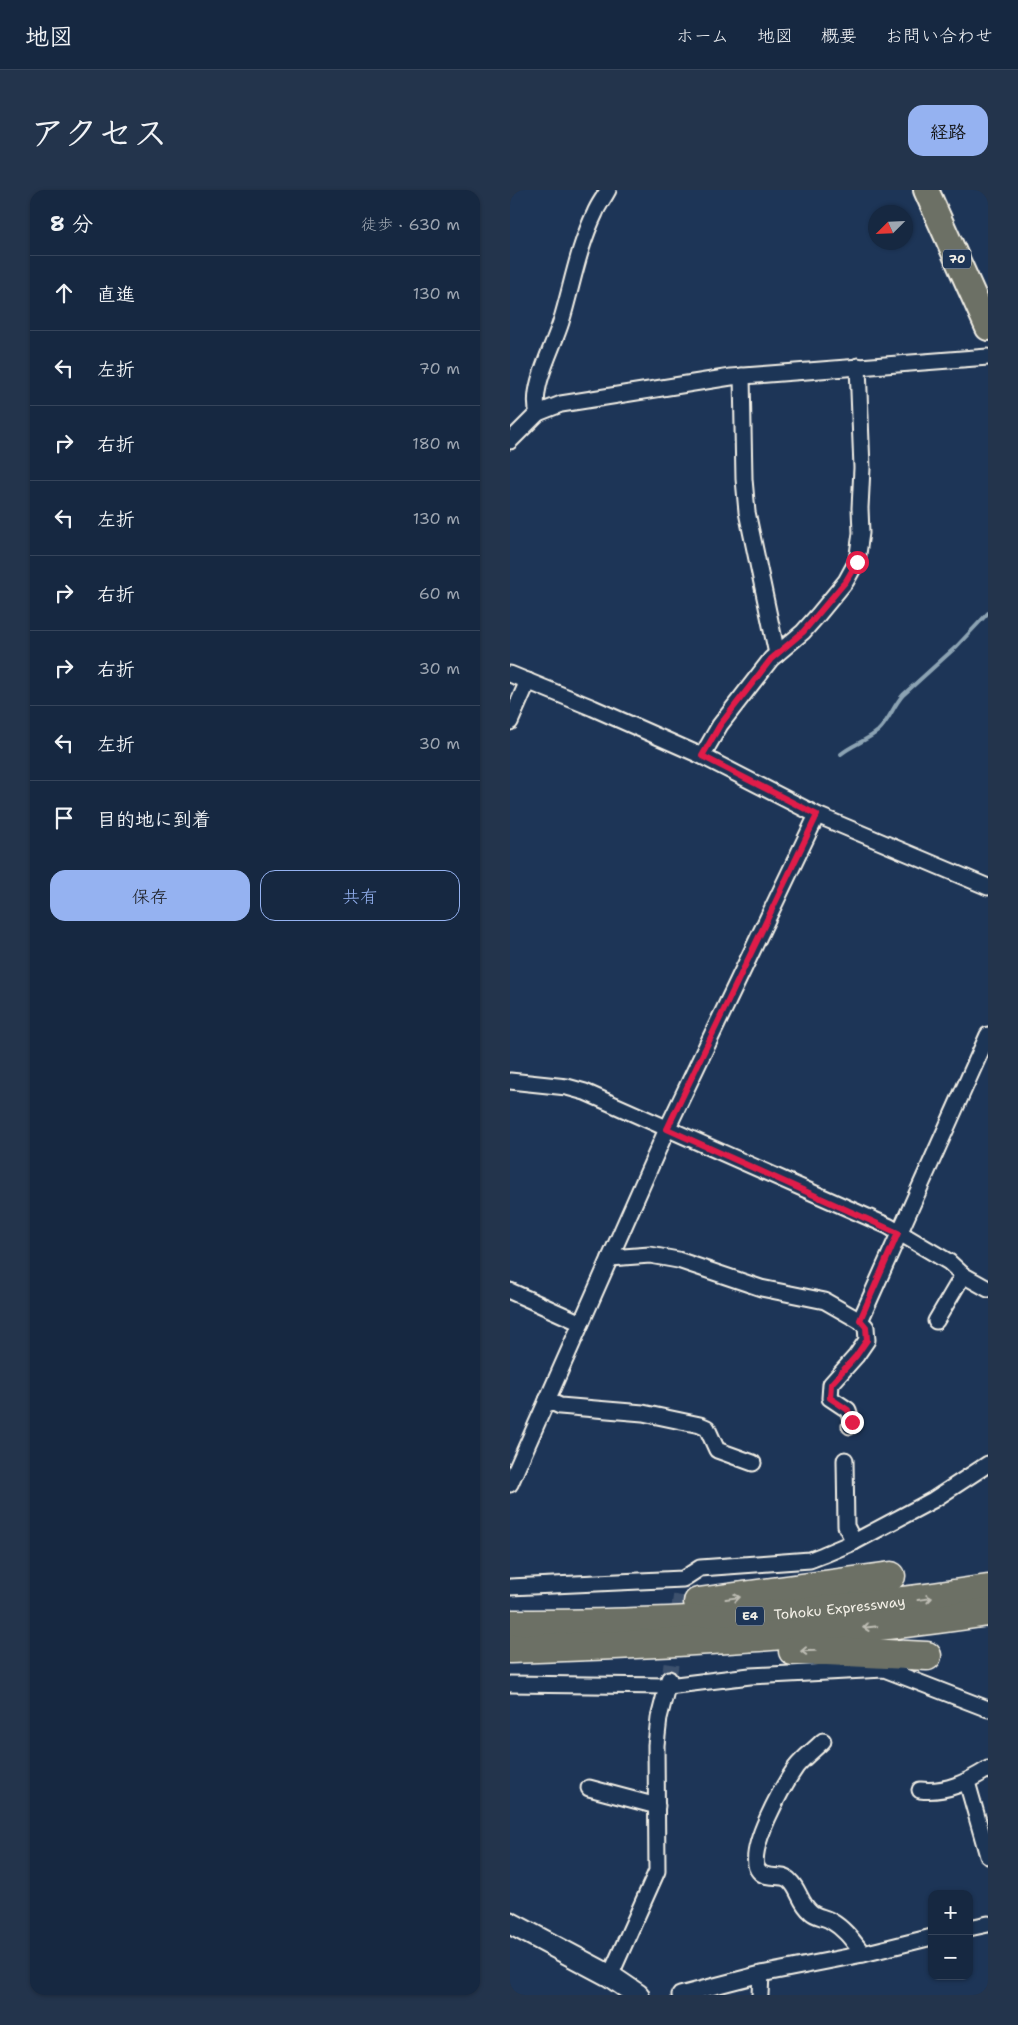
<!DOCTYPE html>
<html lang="ja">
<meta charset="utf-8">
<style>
:root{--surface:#162841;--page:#23344c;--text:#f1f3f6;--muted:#9ea6b1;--line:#35445a;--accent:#95b2f1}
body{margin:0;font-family:"Shantell Sans","Klee One",sans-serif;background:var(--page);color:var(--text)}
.controls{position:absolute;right:15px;bottom:15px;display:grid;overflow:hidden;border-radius:10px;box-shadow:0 1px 4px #0004}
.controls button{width:45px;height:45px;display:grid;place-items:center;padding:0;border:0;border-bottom:1px solid var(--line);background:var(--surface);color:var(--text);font:25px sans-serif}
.compass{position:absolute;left:358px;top:15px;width:45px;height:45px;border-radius:50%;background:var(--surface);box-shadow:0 1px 4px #0004;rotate:246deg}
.stop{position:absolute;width:15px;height:15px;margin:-11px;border:4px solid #e11d48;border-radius:50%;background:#fff}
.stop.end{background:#e11d48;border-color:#fff;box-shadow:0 1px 5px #0008}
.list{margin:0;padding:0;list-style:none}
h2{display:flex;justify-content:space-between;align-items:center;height:65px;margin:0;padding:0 20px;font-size:21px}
h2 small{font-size:16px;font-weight:400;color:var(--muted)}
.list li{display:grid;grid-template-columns:32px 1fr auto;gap:15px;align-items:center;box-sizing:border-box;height:75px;padding:0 20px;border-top:1px solid var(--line)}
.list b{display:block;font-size:19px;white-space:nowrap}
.list em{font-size:16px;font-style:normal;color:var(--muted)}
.actions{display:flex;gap:10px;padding:15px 20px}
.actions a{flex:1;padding:11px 0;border:1px solid var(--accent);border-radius:15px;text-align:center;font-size:18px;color:var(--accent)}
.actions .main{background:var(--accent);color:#111}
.icon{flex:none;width:28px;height:28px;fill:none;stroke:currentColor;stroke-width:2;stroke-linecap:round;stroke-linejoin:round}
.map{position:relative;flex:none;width:478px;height:1805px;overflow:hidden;border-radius:15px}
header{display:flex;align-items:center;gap:30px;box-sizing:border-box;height:70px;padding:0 25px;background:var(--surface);border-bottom:1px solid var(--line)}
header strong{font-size:24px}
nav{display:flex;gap:28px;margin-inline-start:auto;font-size:18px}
.intro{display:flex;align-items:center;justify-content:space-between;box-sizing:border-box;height:120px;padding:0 30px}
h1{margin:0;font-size:35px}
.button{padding:12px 22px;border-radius:15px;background:var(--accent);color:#111;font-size:18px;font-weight:700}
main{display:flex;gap:30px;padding:0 30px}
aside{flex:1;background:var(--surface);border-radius:15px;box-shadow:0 1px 4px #0004}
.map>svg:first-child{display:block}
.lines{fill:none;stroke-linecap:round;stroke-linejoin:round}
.stream{stroke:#8ca3b3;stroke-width:4}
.street-tunnel{stroke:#3d516d;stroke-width:15;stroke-dasharray:15 8;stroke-linecap:butt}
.street-casing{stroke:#f4f1e8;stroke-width:19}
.secondary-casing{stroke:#f4f1e8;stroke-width:25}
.primary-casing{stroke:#f4f1e8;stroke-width:28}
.highway-casing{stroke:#f4f1e8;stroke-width:31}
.street{stroke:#1d3557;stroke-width:15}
.secondary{stroke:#1d3557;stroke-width:21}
.primary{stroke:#6c7065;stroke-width:24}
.highway{stroke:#6c7065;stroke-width:28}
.oneway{stroke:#bebdb4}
.route{stroke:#e11d48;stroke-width:6}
.labels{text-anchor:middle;stroke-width:4;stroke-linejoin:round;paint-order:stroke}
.shield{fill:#1d3557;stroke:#b4b9bc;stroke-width:1}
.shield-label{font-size:12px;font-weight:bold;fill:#f4f1e8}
.street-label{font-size:14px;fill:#f4f1e8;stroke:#1d3557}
</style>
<header>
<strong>地図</strong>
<nav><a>ホーム</a><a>地図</a><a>概要</a><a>お問い合わせ</a></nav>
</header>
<div class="intro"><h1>アクセス</h1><a class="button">経路</a></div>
<main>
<aside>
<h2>8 分<small>徒歩 · 630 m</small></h2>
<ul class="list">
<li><svg class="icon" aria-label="ahead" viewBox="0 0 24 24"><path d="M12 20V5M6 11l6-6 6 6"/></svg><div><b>直進</b></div><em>130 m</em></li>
<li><svg class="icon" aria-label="left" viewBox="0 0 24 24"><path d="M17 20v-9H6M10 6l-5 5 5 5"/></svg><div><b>左折</b></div><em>70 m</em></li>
<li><svg class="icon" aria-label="right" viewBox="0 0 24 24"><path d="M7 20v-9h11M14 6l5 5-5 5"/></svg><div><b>右折</b></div><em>180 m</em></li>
<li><svg class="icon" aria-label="left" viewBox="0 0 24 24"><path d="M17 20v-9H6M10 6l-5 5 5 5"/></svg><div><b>左折</b></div><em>130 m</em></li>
<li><svg class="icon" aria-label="right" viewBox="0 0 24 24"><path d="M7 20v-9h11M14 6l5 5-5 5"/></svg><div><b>右折</b></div><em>60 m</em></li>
<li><svg class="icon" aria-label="right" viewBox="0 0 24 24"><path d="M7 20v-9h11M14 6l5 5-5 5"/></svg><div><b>右折</b></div><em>30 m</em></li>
<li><svg class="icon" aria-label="left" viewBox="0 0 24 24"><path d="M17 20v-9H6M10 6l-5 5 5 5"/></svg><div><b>左折</b></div><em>30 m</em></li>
<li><svg class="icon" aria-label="arrive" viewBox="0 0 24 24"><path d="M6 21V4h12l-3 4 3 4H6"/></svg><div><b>目的地に到着</b></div></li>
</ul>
<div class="actions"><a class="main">保存</a><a>共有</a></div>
</aside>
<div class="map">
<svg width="478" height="1805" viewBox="0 0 478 1805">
<rect width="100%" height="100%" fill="#1d3557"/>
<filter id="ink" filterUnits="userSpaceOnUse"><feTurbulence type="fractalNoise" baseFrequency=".02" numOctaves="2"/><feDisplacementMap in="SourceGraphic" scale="10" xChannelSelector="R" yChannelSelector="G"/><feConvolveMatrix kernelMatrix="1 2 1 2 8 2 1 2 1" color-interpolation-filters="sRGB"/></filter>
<g filter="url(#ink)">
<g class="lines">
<path class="stream" d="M331,564c11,-9 25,-13 37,-23 11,-10 15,-25 25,-36l54,-49 31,-33"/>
<polyline class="street-tunnel" points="159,1489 172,1396"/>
<g class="street-casing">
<g id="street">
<polyline points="232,186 234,289 237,322 267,464"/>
<path d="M28,223c-8,-25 15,-65 23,-91 11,-36 17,-74 34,-109 3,-8 9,-15 13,-23"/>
<polyline points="0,251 28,223 51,214 221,187 478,167"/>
<polyline points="0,484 83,518 192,566 307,625 478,697"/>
<polyline points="0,532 18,491"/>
<polyline points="192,566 210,535 261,469 293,442 308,425 336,391 347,371 351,343 350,318 352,278 348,176"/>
<polyline points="0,891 57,897 75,902 378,1036 439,1072 453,1085 478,1099"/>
<polyline points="100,1068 140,1065 168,1070 251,1098 315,1111 350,1131"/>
<polyline points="0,1101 71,1133"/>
<polyline points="426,1131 453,1085"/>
<polyline points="37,1210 50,1216 133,1223 190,1235 197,1238 207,1260 243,1273"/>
<polyline points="340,1236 342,1232 338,1220 320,1208 321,1194 346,1166 357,1150 356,1137 350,1131 478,845"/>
<polyline points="335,1270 336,1336 344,1352"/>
<polyline points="0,1294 157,939 307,625"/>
<polyline points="0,1397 173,1389 190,1378 300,1370 313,1365 344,1352 423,1310 478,1274"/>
<polyline points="0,1494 158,1496 240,1486 374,1479 478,1519"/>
<path d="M313,1551c-8,8 -20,17 -27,26 -11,16 -53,87 -37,104 8,10 23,1 31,10 9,8 10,22 21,31 5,5 14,5 20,9 14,8 22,20 32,33"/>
<polyline points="457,1592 478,1666"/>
<polyline points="79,1598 147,1616"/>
<path d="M410,1600c26,3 47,-8 68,-21"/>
<polyline points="459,1738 478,1734"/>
<polyline points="100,1786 147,1681 146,1555 149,1528 159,1489"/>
<polyline points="170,1805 251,1784 353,1764 422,1747"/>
<polyline points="250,1805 251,1784"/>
</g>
</g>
<g class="secondary-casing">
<polyline id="secondary" points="0,1733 100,1786 128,1805"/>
</g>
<g class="primary-casing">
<polyline id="primary" points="416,0 478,138"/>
</g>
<g class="highway-casing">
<g id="highway">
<polyline points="188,1412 381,1386"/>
<path id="s1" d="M0,1434c42,0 84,0 126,-2 117,-3 235,-15 352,-33"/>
<path d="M0,1459c160,-5 320,-13 478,-37"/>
<polyline points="283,1461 317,1461 417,1466"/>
</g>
</g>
<use href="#street" class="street"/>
<use href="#secondary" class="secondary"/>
<use href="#primary" class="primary"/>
<use href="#highway" class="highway"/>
</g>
<defs><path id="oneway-shaft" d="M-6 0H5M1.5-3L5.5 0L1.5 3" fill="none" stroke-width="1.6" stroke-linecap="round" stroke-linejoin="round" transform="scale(1.25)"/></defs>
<g class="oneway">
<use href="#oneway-shaft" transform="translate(223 1408) rotate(-8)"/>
<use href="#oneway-shaft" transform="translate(415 1409) rotate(-8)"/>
<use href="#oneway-shaft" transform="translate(360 1437) rotate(174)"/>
<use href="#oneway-shaft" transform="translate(298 1461) rotate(178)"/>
</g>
</g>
<g class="lines" filter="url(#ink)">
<polyline class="route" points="342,1232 338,1220 320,1208 321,1194 346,1166 357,1150 356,1137 350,1130 388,1043 157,939 307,625 192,566 210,535 261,469 293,442 336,391 347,372"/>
</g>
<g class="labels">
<g class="shield">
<rect x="433" y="59.5" width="28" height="19" rx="4"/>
<rect x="226" y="1416.5" width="28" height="19" rx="4"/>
</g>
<g class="shield-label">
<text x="447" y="73">70</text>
<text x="240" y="1430">E4</text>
</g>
<g class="street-label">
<text dy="5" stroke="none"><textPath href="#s1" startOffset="330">Tohoku Expressway</textPath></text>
</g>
</g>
</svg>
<div class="controls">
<button>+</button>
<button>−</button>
</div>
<svg class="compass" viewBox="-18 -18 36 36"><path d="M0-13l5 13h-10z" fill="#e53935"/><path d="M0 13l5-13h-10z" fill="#9ea6b1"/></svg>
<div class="stop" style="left:347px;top:372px"></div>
<div class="stop end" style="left:342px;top:1232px"></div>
</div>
</main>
